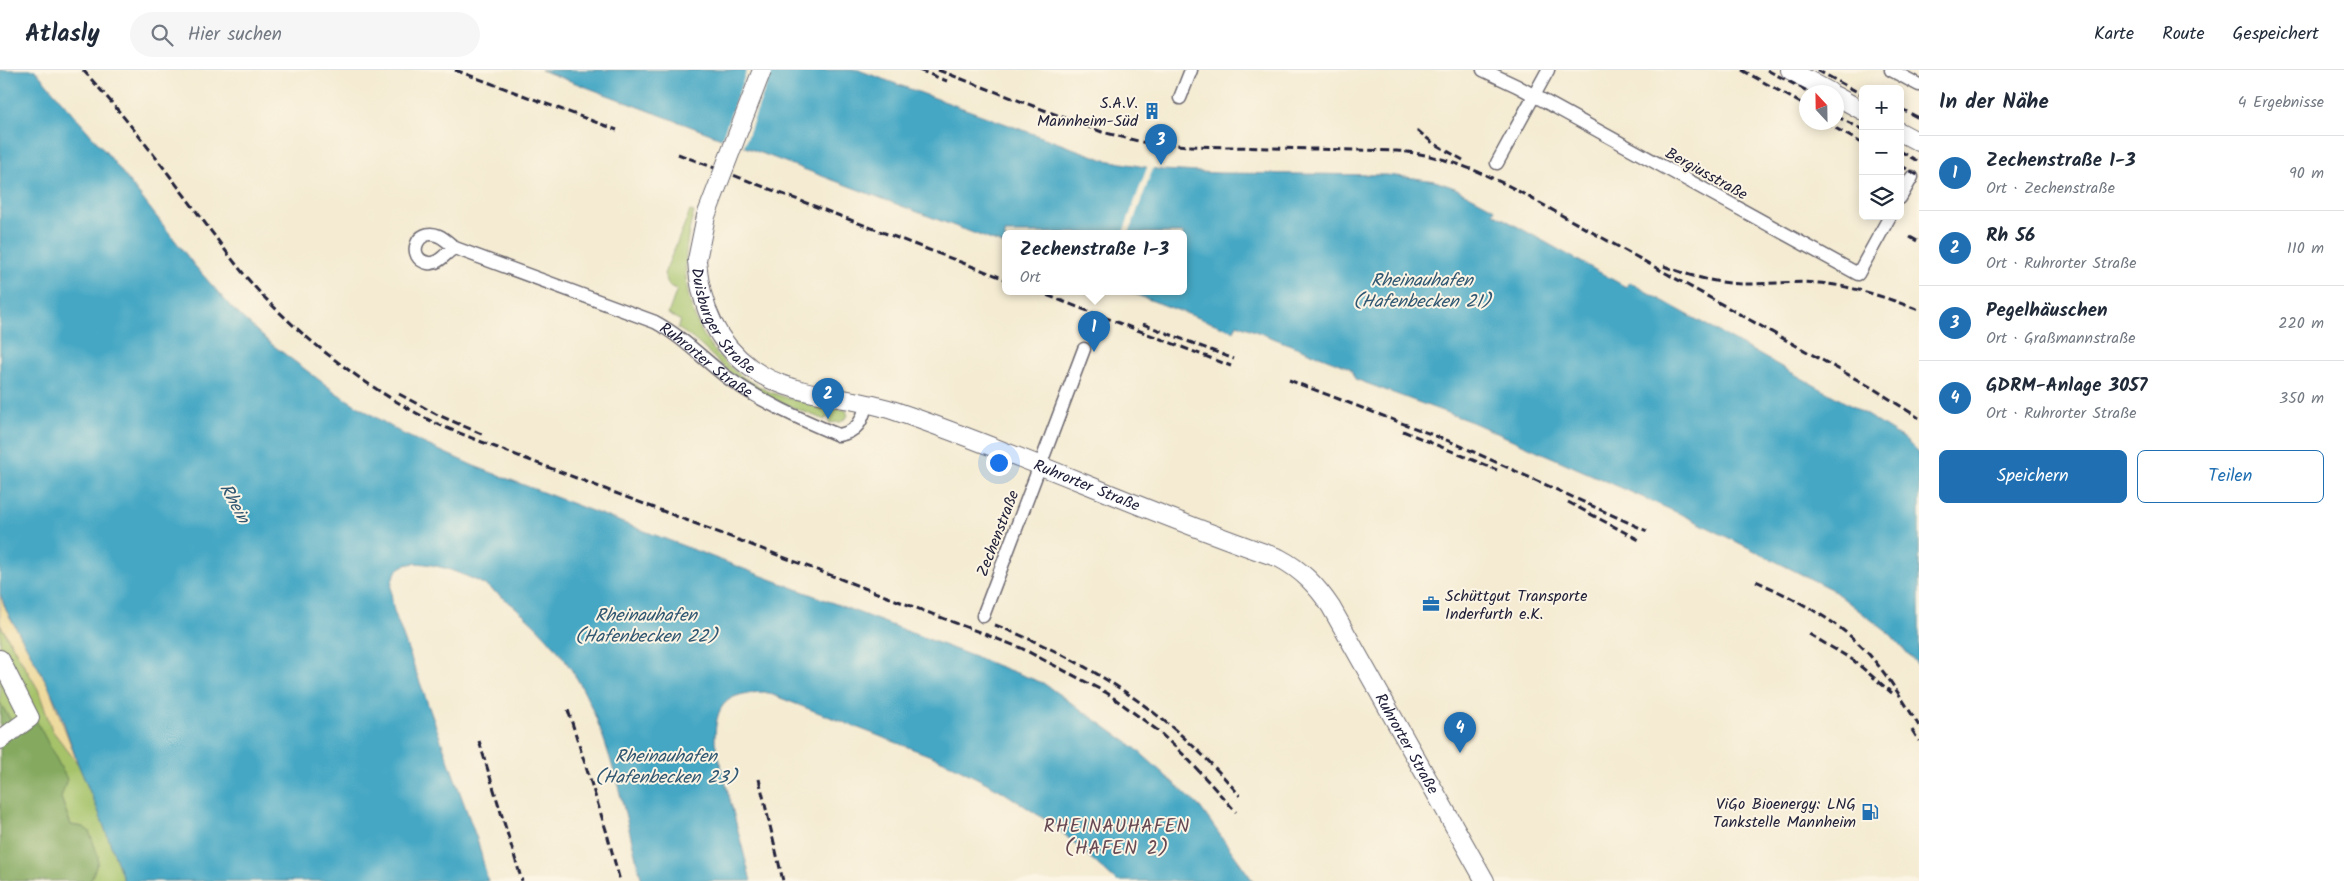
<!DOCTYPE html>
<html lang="de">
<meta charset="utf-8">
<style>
:root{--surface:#fff;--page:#f6f6f7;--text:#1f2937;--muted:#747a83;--line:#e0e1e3;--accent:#1f6fb2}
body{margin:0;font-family:Kalam,sans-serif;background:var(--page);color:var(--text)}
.controls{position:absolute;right:15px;top:15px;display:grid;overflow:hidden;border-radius:8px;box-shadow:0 2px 12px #0003}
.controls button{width:45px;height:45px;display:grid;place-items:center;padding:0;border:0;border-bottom:1px solid var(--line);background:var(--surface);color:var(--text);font:25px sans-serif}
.compass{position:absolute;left:1799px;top:15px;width:45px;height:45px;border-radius:50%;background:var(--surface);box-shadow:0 2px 12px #0003;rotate:338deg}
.you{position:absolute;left:998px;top:392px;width:18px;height:18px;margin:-12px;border:4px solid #fff;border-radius:50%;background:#1a73e8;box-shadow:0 0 0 8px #1a73e833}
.badge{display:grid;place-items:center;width:32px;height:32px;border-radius:50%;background:var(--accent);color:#fff;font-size:16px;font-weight:700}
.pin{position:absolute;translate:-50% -41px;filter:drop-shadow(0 1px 2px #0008)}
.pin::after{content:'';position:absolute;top:26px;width:18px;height:15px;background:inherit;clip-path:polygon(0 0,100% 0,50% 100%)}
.popup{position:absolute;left:1002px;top:160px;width:185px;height:65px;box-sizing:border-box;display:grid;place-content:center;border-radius:8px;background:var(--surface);filter:drop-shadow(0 1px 4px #0005);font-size:16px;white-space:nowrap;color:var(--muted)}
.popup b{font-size:19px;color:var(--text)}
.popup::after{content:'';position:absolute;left:50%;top:100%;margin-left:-10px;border:10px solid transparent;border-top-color:var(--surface)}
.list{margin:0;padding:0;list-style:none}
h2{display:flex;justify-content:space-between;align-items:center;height:65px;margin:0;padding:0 20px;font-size:21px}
h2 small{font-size:16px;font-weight:400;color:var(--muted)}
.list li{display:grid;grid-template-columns:32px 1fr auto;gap:15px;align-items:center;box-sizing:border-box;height:75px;padding:0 20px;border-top:1px solid var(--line)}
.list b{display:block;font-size:19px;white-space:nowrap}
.list p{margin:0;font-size:16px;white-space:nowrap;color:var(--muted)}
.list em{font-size:16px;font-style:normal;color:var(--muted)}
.actions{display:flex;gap:10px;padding:15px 20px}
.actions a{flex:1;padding:11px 0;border:1px solid var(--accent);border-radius:8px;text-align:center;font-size:18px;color:var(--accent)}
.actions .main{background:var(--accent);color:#fff}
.icon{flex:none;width:28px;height:28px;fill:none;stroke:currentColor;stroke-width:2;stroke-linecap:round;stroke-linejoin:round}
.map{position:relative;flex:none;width:1919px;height:811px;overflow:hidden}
header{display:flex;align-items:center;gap:30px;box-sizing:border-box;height:70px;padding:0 25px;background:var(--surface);border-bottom:1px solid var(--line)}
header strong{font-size:24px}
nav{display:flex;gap:28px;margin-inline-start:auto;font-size:18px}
.search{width:350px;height:45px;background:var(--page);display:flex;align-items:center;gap:12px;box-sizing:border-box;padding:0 18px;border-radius:28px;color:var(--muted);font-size:19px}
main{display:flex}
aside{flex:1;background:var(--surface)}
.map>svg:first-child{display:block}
.green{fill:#a6c36a;stroke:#647252}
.forest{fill:#84a95e;stroke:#53664c}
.sand{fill:#eeda9e;stroke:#887e6c}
.water{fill:#44a7c4;stroke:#336480}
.pier{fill:#f4ebd2}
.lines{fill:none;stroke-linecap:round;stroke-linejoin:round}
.street-casing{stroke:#6c6870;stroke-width:15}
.secondary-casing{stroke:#6c6870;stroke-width:20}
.street{stroke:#fff;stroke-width:12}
.secondary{stroke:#fff;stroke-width:18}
.rail{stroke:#22223b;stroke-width:3;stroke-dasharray:8 4;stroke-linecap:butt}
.secondary-bridge-casing{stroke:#6c6870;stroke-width:20;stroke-linecap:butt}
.secondary-bridge{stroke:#fff;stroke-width:18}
.labels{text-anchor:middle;stroke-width:4;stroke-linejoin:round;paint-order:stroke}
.poi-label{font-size:16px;fill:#22223b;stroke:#fcf5e5;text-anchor:end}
.street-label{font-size:16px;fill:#22223b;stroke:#fcf5e5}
.water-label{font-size:18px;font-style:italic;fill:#305772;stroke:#fcf5e5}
.quarter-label{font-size:19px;letter-spacing:1px;fill:#664852;stroke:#fcf5e5}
</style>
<header>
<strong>Atlasly</strong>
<div class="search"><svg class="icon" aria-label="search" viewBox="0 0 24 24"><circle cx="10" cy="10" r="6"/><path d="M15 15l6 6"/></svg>Hier suchen</div>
<nav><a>Karte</a><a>Route</a><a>Gespeichert</a></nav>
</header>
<main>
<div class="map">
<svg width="1919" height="811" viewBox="0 0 1919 811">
<rect width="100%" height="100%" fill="#fcf5e5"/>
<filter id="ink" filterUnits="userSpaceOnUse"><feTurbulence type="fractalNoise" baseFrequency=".02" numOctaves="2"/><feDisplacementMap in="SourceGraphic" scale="10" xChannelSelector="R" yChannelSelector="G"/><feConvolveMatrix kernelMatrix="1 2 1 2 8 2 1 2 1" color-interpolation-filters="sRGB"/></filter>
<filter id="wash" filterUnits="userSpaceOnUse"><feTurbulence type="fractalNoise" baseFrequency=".0096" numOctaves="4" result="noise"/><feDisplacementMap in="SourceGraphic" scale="20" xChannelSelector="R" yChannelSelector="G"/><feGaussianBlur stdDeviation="1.12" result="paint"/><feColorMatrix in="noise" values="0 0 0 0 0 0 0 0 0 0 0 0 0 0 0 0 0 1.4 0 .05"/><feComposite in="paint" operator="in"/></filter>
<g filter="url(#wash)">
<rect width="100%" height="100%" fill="#f4ebd2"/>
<g class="green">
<path d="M690,141l4,1c-23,75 1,146 74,179 25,11 53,14 78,19l2,6 -7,6 -12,1 1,-5 -4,-1 -1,3c-30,-12 -62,-23 -88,-42 -21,-16 -37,-37 -60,-50l4,-7 -13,-7 9,-25 -8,-3 -5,-12z"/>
<polygon points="0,555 38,619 52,660 78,694 99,743 124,811 90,811 98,792 83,757 71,755 61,728 0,633"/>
</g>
<polygon class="forest" points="0,633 13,654 36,650 67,709 61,728 71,755 83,757 89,761 98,785 98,792 90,811 0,811"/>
<polygon class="sand" points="0,524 6,540 48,615 78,694 52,660 38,619 0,554"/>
<g class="water">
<path d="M0,0h35l75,87 85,109 37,42 38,35 68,51 65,40 71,32 569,217 91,64 66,60 53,74h-137l-61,-55 -55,-36 -56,-29 -179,-69c-39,1 -50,11 -50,50l36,139h-109c-18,-67 -33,-154 -71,-212 -19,-30 -50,-60 -80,-80 -11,-8 -25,-13 -38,-18 -41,-14 -71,-13 -59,40l84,231 10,39h-364l-25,-68 -21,-49 -18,-52 -12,-27 -42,-75 -6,-16z"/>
<polygon points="541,0 858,0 1105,90 1162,100 1218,103 1386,105 1414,108 1435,111 1455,118 1495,139 1493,143 1626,217 1629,212 1857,339 1903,368 1919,383 1919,596 1891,565 1831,519 1685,446 1472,352 1355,309 1350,298 1237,254 1234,261 1126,221 1183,221 1183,163 1005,163 1005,175"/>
</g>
<g class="pier">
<polygon points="747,0 772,0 743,79 721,70"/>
<polygon points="1148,95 1154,96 1129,163 1123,163"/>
</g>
</g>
<g filter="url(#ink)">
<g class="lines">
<g class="street-casing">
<g id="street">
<polyline points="1483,0 1517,16 1858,204 1890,146"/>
<polyline points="1891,0 1919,15"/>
<polyline points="1180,28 1191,0"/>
<polyline points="1497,93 1548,0"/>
<polyline points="1900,128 1912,107"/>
<path id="s1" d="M455,178c-9,3 -15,17 -27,15 -22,-4 -12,-37 11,-27 5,2 11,8 16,12l200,74c28,15 48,37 73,56 34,24 72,41 110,57 20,-3 24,-14 29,-32"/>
<polyline points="983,546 1084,279"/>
</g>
</g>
<g class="secondary-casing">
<g id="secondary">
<polyline points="1790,0 1830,22"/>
<polyline points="1836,26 1863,41"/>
<polyline points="1900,62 1919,72"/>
<path id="s2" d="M697,190c3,44 18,82 54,108 41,30 97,27 144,43 130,44 254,103 384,147 23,12 38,28 52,49l154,274"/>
<polyline points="0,589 30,648 0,670"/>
</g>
</g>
<use href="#street" class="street"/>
<use href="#secondary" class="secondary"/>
<g class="rail">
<path d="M83,0c42,46 79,95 116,145 22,29 43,60 69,86 47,48 105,90 165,121 15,7 32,13 49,20l539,206 86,45 50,37 30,28 49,54"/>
<polyline points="455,0 617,60"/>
<polyline points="919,0 947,11"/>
<path d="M938,0l164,62 40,10 46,4 209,5c41,3 77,18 114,36l363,202 45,29"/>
<polyline points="1742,0 1806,36"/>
<polyline points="1767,0 1809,22"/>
<polyline points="1817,0 1863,25"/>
<polyline points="1900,38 1919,48"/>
<polyline points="1836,46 1863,60"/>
<polyline points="1825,52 1863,74"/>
<polyline points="1417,60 1433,73 1463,90"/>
<polyline points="1900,81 1919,92"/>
<polyline points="678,84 1005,209"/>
<polyline points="1900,95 1919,106"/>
<polyline points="1910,167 1919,172"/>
<path d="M1664,196c25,10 55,18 82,18 24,0 49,-3 73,-1 35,3 68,15 100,27"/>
<polyline points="1036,221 1231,296"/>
<polyline points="1143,254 1234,289"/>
<polyline points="1289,310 1454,373 1647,461"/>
<polyline points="399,324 436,344 484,365"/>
<polyline points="1403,361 1497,400"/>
<polyline points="1568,432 1641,471"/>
<path d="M1756,511c39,18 81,39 110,70 21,23 37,49 53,75"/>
<path d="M995,555c95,36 180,92 245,171"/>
<polyline points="1809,564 1853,590 1892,623"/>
<polyline points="568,640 606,760 620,811"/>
<polyline points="1912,660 1919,671"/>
<polyline points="479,671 522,811"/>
<polyline points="759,709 783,811"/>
</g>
<g class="secondary-bridge-casing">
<polyline id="secondary-bridge" points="697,190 706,146 762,0"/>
</g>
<use href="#secondary-bridge" class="secondary-bridge"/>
</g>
</g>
<defs>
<g id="building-bare" transform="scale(1.35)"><path d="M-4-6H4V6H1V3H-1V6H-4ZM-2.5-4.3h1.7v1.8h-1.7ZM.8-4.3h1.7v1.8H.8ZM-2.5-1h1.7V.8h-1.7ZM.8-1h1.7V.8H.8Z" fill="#1f6fb2" stroke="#fcf5e5" stroke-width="2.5" paint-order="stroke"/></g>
<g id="office-bare" transform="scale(1.35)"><path d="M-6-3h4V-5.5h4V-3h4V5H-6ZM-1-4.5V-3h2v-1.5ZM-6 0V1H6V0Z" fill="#1f6fb2" stroke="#fcf5e5" stroke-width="2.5" paint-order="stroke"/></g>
<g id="fuel-bare" transform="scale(1.35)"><path d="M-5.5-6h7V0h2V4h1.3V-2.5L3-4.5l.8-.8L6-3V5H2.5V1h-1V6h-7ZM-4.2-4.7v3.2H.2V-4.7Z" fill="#1f6fb2" stroke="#fcf5e5" stroke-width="2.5" paint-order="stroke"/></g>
</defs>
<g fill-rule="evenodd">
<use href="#building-bare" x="1152" y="41"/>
<use href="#office-bare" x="1431" y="534"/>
<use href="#fuel-bare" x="1870" y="742"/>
</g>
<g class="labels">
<g class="poi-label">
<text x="1138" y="38">S.A.V.<tspan x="1138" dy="18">Mannheim-Süd</tspan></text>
<text x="1445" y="531" text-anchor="start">Schüttgut Transporte<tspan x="1445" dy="18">Inderfurth e.K.</tspan></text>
<text x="1856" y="739">ViGo Bioenergy: LNG<tspan x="1856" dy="18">Tankstelle Mannheim</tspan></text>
</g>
<g class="street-label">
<text transform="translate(1707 103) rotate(29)" y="6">Bergiusstraße</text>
<text dy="6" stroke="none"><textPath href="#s2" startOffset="68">Duisburger Straße</textPath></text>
<text dy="6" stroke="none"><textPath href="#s1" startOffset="381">Ruhrorter Straße</textPath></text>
<text dy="6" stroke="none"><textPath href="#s2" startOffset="482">Ruhrorter Straße</textPath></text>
<text transform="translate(997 463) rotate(-69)" y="6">Zechenstraße</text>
<text dy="6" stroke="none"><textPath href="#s2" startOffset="916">Ruhrorter Straße</textPath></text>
</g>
<g class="water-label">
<text x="1422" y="216">Rheinauhafen<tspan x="1422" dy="21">(Hafenbecken 21)</tspan></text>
<text transform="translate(235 433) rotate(61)" y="6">Rhein</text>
<text x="646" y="551">Rheinauhafen<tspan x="646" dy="21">(Hafenbecken 22)</tspan></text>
<text x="666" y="692">Rheinauhafen<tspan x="666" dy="21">(Hafenbecken 23)</tspan></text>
</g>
<g class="quarter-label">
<text x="1117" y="762">RHEINAUHAFEN<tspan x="1117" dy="22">(HAFEN 2)</tspan></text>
</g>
</g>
</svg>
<div class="controls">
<button>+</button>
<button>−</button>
<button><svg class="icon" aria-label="layers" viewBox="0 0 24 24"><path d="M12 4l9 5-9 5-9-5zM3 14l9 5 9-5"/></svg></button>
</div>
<svg class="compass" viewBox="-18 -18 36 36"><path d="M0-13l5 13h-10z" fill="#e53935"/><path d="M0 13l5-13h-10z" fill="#747a83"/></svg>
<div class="you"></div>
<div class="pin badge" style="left:1094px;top:282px">1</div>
<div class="popup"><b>Zechenstraße 1-3</b>Ort</div>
<div class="pin badge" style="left:828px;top:349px">2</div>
<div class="pin badge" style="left:1161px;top:95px">3</div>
<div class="pin badge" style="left:1460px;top:683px">4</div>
</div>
<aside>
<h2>In der Nähe<small>4 Ergebnisse</small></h2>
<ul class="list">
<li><span class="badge">1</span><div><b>Zechenstraße 1-3</b><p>Ort · Zechenstraße</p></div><em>90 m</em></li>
<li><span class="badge">2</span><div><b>Rh 56</b><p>Ort · Ruhrorter Straße</p></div><em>110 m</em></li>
<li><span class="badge">3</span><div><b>Pegelhäuschen</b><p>Ort · Graßmannstraße</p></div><em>220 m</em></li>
<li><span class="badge">4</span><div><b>GDRM-Anlage 3057</b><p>Ort · Ruhrorter Straße</p></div><em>350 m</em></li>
</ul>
<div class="actions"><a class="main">Speichern</a><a>Teilen</a></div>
</aside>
</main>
